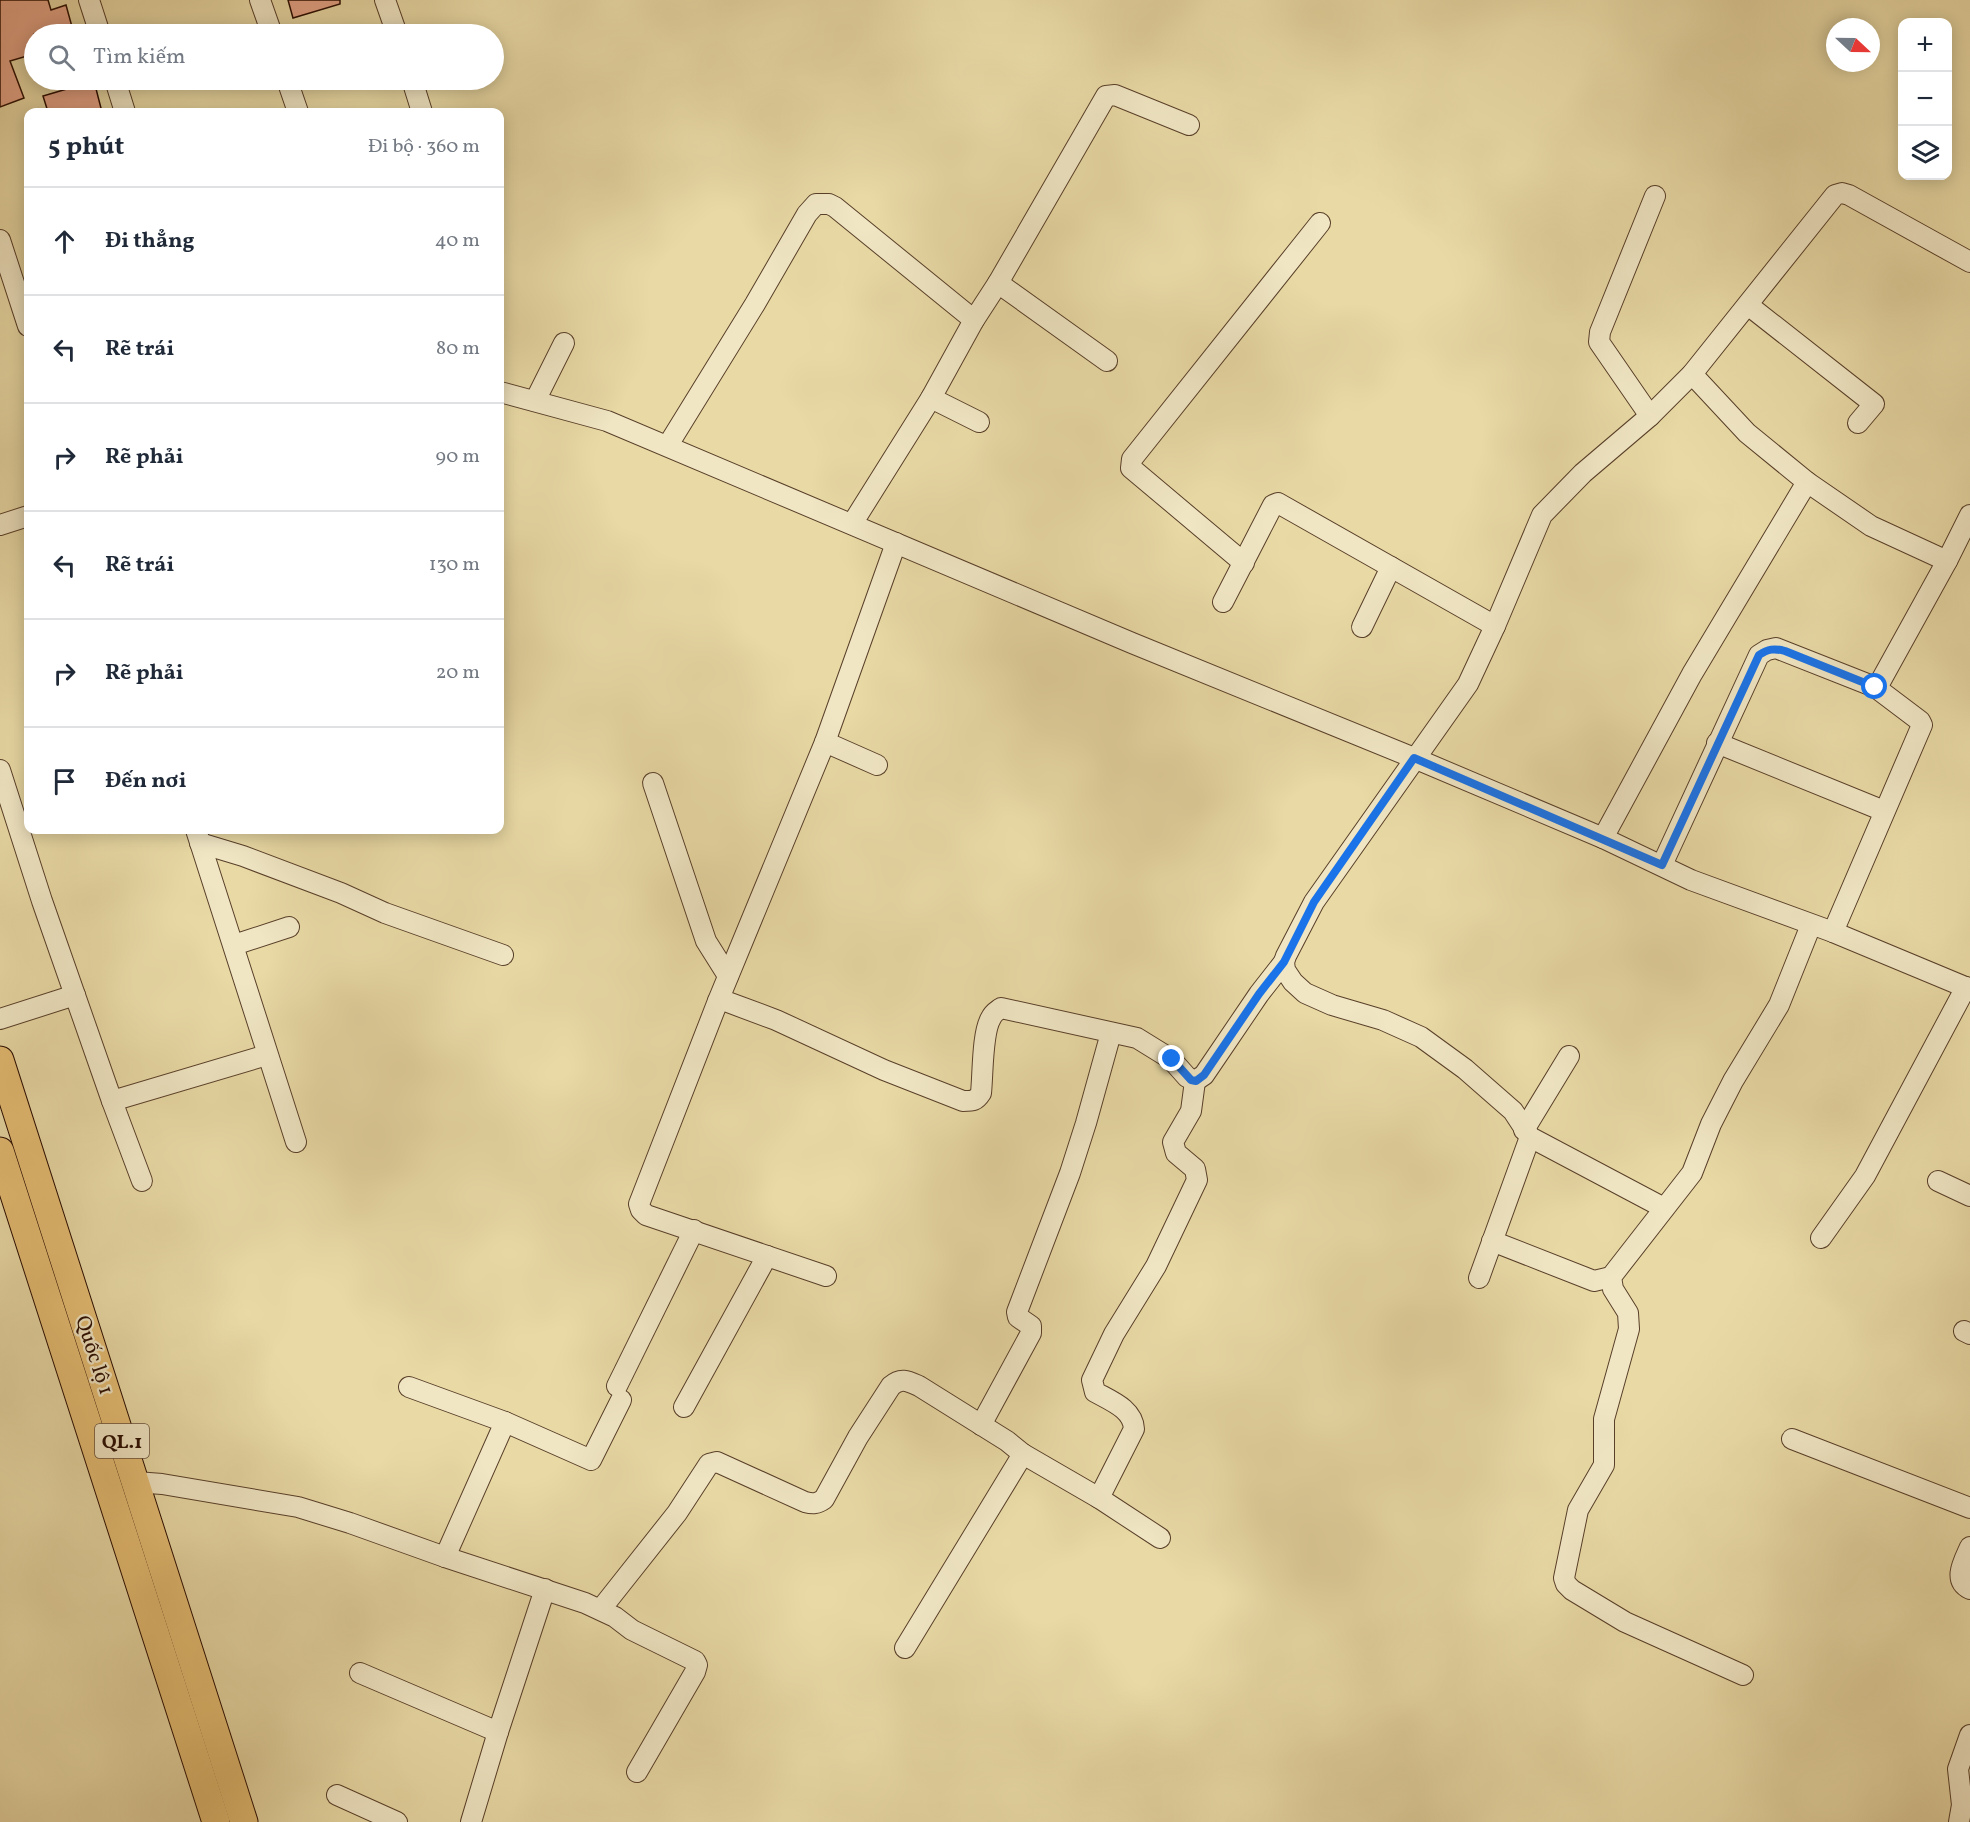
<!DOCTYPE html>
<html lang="vi">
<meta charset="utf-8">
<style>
:root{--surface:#fff;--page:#f6f6f7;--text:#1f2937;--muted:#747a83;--line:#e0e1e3}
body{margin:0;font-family:Vollkorn,serif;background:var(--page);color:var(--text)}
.controls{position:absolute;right:18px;top:18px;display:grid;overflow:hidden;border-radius:12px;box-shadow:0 3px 15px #0003}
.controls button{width:54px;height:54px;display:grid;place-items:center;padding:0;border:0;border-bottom:2px solid var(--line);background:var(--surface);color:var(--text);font:30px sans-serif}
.compass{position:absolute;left:1826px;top:18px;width:54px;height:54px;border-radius:50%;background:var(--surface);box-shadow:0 3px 15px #0003;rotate:112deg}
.stop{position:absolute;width:18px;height:18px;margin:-14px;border:4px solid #1a73e8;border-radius:50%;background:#fff}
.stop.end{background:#1a73e8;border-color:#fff;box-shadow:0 2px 6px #0008}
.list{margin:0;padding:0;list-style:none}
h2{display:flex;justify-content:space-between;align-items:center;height:78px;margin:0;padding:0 24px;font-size:26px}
h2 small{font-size:20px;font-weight:400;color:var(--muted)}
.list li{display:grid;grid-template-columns:39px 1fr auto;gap:18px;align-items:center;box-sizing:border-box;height:108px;padding:0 24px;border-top:2px solid var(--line)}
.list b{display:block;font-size:22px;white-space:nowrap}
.list em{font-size:20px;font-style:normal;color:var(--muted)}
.icon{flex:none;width:33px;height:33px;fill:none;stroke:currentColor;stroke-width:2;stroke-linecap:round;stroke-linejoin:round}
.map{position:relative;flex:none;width:1970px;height:1822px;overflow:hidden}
.search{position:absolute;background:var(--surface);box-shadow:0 3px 15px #0003;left:24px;top:24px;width:480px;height:66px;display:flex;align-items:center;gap:15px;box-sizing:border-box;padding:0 21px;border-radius:33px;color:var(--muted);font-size:22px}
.panel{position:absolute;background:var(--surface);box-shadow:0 3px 15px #0003;left:24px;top:108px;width:480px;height:726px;border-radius:12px}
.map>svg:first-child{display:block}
.building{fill:#e4a387;stroke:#290c00;stroke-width:1.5}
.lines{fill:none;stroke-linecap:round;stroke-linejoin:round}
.minor-casing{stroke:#593f29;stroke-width:22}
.highway-casing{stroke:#290c00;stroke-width:29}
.minor{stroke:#f0e6c4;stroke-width:20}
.highway{stroke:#e4bc72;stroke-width:27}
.route{stroke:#1a73e8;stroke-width:8}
.labels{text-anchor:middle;stroke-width:4.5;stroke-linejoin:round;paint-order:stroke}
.shield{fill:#f0e6c4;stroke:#654d3b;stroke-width:1.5}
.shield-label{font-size:20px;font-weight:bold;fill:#290c00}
.street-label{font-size:21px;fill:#290c00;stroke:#f0e6c4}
</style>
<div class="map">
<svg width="1970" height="1822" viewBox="0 0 1970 1822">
<rect width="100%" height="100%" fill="#e8d9a5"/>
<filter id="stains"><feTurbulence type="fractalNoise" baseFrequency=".00333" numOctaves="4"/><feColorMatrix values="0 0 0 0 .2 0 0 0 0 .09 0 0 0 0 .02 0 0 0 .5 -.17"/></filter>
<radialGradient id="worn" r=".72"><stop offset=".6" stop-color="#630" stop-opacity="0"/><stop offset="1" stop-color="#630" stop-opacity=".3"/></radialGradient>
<g class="building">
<polygon points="0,0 48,0 51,10 66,5 74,34 34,34 34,54 10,61 24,98 0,107"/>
<polygon points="288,0 340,0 340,4 293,18"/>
<polygon points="94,81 102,112 48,112 43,96"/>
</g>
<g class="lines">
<g class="minor-casing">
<g id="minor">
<polyline points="89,0 100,34"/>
<polyline points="260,0 272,34"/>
<polyline points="385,0 397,34"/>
<polyline points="115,80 125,112"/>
<polyline points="287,80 298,112"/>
<polyline points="412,80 422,112"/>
<polyline points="0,240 28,326"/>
<polyline points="998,283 1107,361"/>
<polyline points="1748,305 1874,404 1858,423"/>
<polyline points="1692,374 1747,433 1807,482 1871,526 1947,561"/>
<polyline points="500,392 607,421 1132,643 1414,758 1603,838 1691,880 1833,932 1970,989"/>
<polyline points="931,398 979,422"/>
<polyline points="535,401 564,343"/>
<polyline points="1650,416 1599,342 1600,332 1655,196"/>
<polyline points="668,445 755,304 807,214 816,204 829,204 835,207 974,320"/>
<polyline points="852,524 931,398 974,320 998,283 1106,96 1115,95 1189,125"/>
<polyline points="0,525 28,516"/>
<polyline points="1244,563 1131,468 1132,459 1320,223"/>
<polyline points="1223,602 1273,505 1278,503 1495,626"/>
<polyline points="1362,627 1391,567"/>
<polyline points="825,742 877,765"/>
<polyline points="1717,743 1884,811"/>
<polyline points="0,770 42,901 112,1101 267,1055"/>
<polyline points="653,783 706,941 728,976"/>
<polyline points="196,830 296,1142"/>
<polyline points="1603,838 1692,674 1807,482"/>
<polyline points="200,843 243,856 341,893 385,913 503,955"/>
<polyline points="1662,865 1759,655 1767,650 1776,648 1875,687 1879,684 1947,561 1970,515"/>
<polyline points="1833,932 1922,725 1920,721 1875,687"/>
<polyline points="234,945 289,927"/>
<path d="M718,1001h7l51,19 108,50 79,31c10,0 13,0 18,-8 2,-18 1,-61 10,-75 2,-5 6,-7 10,-10l136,30 34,21 16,18 8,4 9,-6 55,-81 25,-32"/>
<polyline points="0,1019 75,995"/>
<polyline points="112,1101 142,1181"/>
<polyline points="1524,1130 1569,1056"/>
<polyline points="1938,1181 1970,1196"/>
<polyline points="1664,1208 1530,1137 1513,1111 1465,1069 1421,1037 1383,1020 1332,1005 1305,993 1293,982 1285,970 1284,962 1286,956 1314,902 1468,684 1495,626 1542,515 1583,473 1650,416 1692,374 1835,195 1842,193 1849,195 1970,262"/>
<polyline points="1821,1238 1865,1176 1966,987"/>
<polyline points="1492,1241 1594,1281 1611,1277"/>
<polyline points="826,1276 646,1215 641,1210 639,1204 718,1001 825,742 896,543"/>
<polyline points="1479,1278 1530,1137"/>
<polyline points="1964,1331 1970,1334"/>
<polyline points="617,1386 694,1230"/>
<polyline points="409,1387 505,1422 445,1557"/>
<polyline points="684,1407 767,1256"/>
<polyline points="505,1422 591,1460 621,1400"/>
<polyline points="981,1425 1031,1333 1031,1326 1018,1317 1017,1312 1070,1173 1086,1123 1111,1033"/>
<polyline points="1792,1439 1970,1508"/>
<polyline points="1023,1454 1099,1498 1160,1538"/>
<polyline points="136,1482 162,1484 298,1507 350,1523 445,1557 585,1603 615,1617 632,1630 695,1661 697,1665 695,1672 637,1772"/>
<path d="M1099,1498l35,-69c-1,-20 -23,-28 -39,-37l-3,-12 22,-46 42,-68 41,-86 -2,-11 -19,-16 -3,-11 18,-31 4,-30"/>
<path d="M1970,1547c-6,14 -18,33 0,42"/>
<path d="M601,1609l76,-96 32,-49 8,-2 88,40c8,2 12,2 19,-3l34,-62 33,-51c10,-9 17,-5 28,0l88,55 16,13 -118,194"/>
<polyline points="360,1673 498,1732"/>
<polyline points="1743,1675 1625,1622 1572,1590 1566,1584 1564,1578 1578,1510 1604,1465 1604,1419 1629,1329 1628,1313 1613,1289 1611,1277 1692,1173 1711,1124 1733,1081 1779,1005 1811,925"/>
<polyline points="337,1795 397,1822"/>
<polyline points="471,1822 498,1732 545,1589"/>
<polyline points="1959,1822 1962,1805 1958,1769 1970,1735"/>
</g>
</g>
<g class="highway-casing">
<g id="highway">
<polyline points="0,1060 244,1822"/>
<polyline points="0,1151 216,1822"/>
</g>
</g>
<use href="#minor" class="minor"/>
<use href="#highway" class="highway"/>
</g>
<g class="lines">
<path class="route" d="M1172,1059l19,21 5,1 8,-6 55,-81 25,-32 30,-60 100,-144 248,107 97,-210c9,-6 15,-7 26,-4l90,36"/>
</g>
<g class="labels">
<rect class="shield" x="95" y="1424" width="54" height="34" rx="4.5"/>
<g class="shield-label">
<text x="122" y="1448">QL.1</text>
</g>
<g class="street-label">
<text transform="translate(95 1355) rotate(72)" y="7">Quốc lộ 1</text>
</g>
</g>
<rect width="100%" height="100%" filter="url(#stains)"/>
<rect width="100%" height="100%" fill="url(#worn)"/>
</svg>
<div class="controls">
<button>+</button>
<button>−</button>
<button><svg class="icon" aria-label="layers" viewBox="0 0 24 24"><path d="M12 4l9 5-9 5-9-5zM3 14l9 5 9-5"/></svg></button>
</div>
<svg class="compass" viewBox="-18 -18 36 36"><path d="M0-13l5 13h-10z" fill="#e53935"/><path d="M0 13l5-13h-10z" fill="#747a83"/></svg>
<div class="stop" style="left:1875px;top:687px"></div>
<div class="stop end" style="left:1172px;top:1059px"></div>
<div class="search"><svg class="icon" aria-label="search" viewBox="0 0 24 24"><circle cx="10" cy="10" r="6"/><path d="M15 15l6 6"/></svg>Tìm kiếm</div>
<section class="panel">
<h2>5 phút<small>Đi bộ · 360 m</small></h2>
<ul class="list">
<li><svg class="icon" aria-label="ahead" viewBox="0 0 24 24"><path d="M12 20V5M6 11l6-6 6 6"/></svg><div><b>Đi thẳng</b></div><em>40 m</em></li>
<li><svg class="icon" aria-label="left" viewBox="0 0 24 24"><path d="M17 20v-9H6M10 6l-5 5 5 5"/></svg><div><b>Rẽ trái</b></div><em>80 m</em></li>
<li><svg class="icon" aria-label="right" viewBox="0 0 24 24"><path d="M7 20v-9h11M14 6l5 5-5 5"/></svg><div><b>Rẽ phải</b></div><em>90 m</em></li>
<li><svg class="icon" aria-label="left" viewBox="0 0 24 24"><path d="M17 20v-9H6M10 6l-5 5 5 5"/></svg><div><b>Rẽ trái</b></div><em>130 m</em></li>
<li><svg class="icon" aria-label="right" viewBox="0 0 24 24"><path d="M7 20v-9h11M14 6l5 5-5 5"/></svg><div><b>Rẽ phải</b></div><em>20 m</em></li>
<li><svg class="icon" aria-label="arrive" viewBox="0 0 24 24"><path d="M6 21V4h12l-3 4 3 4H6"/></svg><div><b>Đến nơi</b></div></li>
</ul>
</section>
</div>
